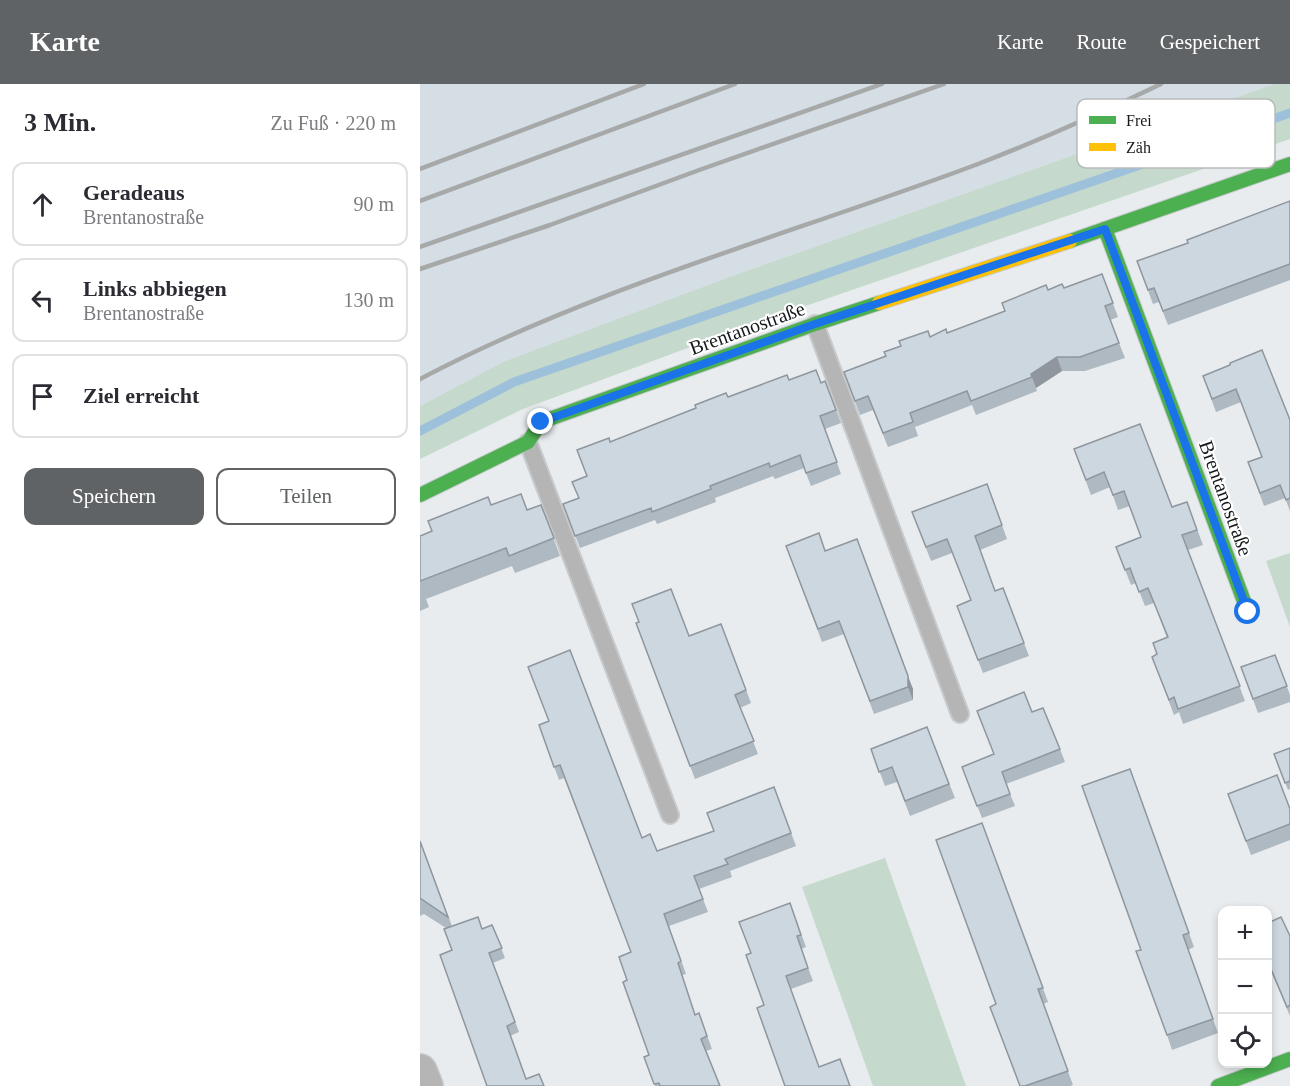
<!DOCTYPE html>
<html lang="de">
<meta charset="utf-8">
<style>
:root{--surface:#fff;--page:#f2f2f3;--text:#2b2b33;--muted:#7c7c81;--line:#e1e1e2;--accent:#606365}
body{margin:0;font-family:"Times New Roman",serif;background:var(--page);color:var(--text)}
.controls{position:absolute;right:18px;bottom:18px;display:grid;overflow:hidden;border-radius:12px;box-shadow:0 3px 9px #0003}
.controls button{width:54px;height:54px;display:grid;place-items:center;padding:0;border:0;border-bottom:2px solid var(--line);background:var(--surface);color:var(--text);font:30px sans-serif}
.stop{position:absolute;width:18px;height:18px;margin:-14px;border:4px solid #1a73e8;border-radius:50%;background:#fff}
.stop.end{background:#1a73e8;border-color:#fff;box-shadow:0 2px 6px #0008}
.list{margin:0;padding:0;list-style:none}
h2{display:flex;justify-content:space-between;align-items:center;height:78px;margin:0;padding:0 24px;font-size:26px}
h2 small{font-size:20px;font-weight:400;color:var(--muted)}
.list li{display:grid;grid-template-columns:39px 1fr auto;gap:18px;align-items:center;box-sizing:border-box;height:84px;margin:0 12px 12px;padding:0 12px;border:2px solid var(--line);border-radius:12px}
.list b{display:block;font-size:22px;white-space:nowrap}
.list p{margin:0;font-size:20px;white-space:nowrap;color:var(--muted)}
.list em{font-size:20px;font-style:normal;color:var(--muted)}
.actions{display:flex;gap:12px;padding:18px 24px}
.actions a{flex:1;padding:14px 0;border:2px solid var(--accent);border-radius:12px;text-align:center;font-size:21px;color:var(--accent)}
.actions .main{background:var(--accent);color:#fff}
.icon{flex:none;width:33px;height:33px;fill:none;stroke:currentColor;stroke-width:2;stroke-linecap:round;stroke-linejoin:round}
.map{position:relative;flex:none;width:870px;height:1002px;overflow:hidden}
header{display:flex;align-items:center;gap:36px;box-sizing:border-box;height:84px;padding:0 30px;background:var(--accent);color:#fff}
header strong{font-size:28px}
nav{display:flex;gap:33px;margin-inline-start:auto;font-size:21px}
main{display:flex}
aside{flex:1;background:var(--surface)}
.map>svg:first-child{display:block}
.built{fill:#d5dde5}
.green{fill:#c5d9cd}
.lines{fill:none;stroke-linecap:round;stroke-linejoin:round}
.stream{stroke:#9ec1db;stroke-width:9}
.lane-casing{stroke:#c7cacc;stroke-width:20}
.street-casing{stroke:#c7cacc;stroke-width:36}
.fast-casing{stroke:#c7cacc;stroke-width:16}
.slow-casing{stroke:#c7cacc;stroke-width:16}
.lane{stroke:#b4b5b4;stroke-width:16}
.street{stroke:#b4b5b4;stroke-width:33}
.fast{stroke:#4caf50;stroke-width:14}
.slow{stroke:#ffc107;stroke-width:14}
.rail{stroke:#a7a9a9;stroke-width:4.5}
.wall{fill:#afb9c1}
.shaded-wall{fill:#8f969d}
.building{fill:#ccd7e0;stroke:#8f969d;stroke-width:1.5}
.route{stroke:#1a73e8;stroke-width:8}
.labels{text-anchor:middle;stroke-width:4.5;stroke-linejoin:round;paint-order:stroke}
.street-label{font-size:20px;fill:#16191b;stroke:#fff}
.key{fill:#fff;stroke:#b9babb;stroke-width:1.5}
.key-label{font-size:16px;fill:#16191b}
</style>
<header>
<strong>Karte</strong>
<nav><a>Karte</a><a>Route</a><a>Gespeichert</a></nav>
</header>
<main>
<aside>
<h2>3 Min.<small>Zu Fuß · 220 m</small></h2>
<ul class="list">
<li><svg class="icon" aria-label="ahead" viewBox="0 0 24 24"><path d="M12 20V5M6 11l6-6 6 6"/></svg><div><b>Geradeaus</b><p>Brentanostraße</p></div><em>90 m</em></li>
<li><svg class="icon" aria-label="left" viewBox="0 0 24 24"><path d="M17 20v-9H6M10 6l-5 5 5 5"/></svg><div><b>Links abbiegen</b><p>Brentanostraße</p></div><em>130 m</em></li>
<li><svg class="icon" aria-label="arrive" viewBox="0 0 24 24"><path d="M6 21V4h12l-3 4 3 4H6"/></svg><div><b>Ziel erreicht</b></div></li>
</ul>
<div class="actions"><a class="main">Speichern</a><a>Teilen</a></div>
</aside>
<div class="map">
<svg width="870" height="1002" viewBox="0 0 870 1002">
<rect width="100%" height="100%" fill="#e8ecef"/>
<polygon class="built" points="0,0 854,0 304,195 85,277 0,322"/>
<g class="green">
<polygon points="854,0 870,0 870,55 319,245 103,325 0,375 0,322 85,277 304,195"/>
<polygon points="870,469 870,543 846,477"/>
<polygon points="465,774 546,1002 453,1002 382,803"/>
</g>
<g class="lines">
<polyline class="stream" points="0,347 94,298 870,29"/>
<g class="lane-casing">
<g id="lane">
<polyline points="395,240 540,630"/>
<polyline points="108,358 250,731"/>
</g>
</g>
<g class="street-casing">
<polyline id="street" points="0,987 6,1002"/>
</g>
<g class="fast-casing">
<g id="fast">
<polyline points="685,145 828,528"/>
<polyline points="650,157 870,80"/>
<polyline points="0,411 108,358 121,338 395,240 459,219"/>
<polyline points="798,1002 870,975"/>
</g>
</g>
<g class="slow-casing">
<polyline id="slow" points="459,219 650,157"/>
</g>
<use href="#lane" class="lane"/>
<use href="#street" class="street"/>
<use href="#fast" class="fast"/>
<use href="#slow" class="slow"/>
<g class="rail">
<polyline points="0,85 224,0"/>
<polyline points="0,117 315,0"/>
<polyline points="0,163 462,0"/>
<polyline points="0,185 130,141 282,85 524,0"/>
<path d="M0,295c177,-93 372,-145 558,-215 62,-24 123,-51 183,-80"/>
</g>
</g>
<g class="wall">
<polygon points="870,117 870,196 748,241 739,218 733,220 717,177 768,159"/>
<polygon points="682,190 698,233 690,236 705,274 665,287 642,287 616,304 617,307 556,331 552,321 495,343 498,352 468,363 453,326 440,331 424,288 466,273 510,253 527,249 585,227 628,206 644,204"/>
<polygon points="810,281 870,336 870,427 865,414 844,422 828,378 842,373 821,318 796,328 783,292"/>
<polygon points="369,296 401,299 405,297 421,339 405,345 421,390 391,402 384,384 355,395 353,392 295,414 296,418 237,440 235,436 160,464 143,420 159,414 190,358 308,313"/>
<polygon points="654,365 752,423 767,418 783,461 768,466 825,617 763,640 759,628 754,631 732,573 737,571 747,554 734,519 725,522 716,499 711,501 696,463 721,453 710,422 698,426 690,403 671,411"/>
<polygon points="567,400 587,455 560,466 575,507 583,504 609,572 563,589 537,522 551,516 532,469 511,477 492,428"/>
<polygon points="71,421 107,426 121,421 140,472 95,489 92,482 6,515 9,523 0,527 0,452"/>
<polygon points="366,462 405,467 493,605 493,616 454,630 424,550 402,558"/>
<polygon points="216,539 269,552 301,540 331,619 320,624 338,670 275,695"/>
<polygon points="855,571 870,611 870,618 838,629 821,583"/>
<polygon points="612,628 640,665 645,678 586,700 595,722 562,734 542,683 573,670"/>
<polygon points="119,641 222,754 237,767 294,747 354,703 376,762 310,787 312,793 279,805 288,828 249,842 266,890 262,891 275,931 279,929 292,965 286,967 300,1002 235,1002 224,973 229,971 207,896 211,868 144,694 139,696"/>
<polygon points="507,643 535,714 490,732 477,698 465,702 451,665"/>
<polygon points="870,664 870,705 868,706 854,670"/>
<polygon points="710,685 774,863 768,866 798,949 752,966 747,951 721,866"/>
<polygon points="808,710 870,725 870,756 831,771"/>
<polygon points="562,739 628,918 623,920 653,1001 650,1002 600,1002 576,920"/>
<polygon points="0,757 32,842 62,845 72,841 85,874 73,879 99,948 90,952 106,995 124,1002 67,1002 26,844 4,830 0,832"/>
<polygon points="370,819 386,863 381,865 393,897 371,905 365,1002 331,869"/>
<polygon points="848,839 870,852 870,932 848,880"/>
</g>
<g class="shaded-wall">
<polygon points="637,273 642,287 616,304 611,290"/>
<polygon points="488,592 493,605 493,616 488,603"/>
</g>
<g class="building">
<polygon points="870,117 870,180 743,227 734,204 728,206 717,177 768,159 767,156"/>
<polygon points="682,190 693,219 685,222 699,259 660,273 637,273 611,290 612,293 551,317 547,307 490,329 493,338 463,349 448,312 435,317 424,288 466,272 464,268 481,262 479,257 508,247 510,253 526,245 527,249 585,227 582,219 626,201 628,206 642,200 644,204"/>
<polygon points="842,266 870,336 870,414 866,416 860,401 840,409 828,378 842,373 816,305 792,315 783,292 810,281 810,279"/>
<polygon points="396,286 401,299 405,297 416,326 400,332 417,378 386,389 380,371 350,383 349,379 290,402 291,405 232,428 231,424 155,452 143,420 159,414 152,398 167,392 157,366 189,354 190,358 276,324 275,321 306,309 308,313 367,291 369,296"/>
<polygon points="720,340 752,423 767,418 777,446 762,451 820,602 758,625 754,613 749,616 732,573 737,570 733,559 748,553 728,504 719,508 710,484 705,486 696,463 721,453 704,407 693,411 684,388 666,396 654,365"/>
<polygon points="567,400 582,441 555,452 575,507 583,504 604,559 558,576 537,522 551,516 527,455 506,463 492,428"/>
<polygon points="101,410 107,426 121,421 134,454 89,472 86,464 0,497 0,452 12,447 8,437 68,413 71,421"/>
<polygon points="399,449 405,467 437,455 488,592 488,603 450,617 419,537 398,545 366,462"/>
<polygon points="251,505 269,552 301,540 326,606 315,611 334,657 270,682 216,539 219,538 212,520"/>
<polygon points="150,566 222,754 230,750 237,767 294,747 287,729 354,703 371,749 305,775 308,780 274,792 283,815 244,830 261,877 258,879 275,931 279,929 287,952 281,955 300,1002 240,1002 239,999 234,1000 224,973 229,971 203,898 207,896 199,873 211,868 140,681 134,683 119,641 129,637 108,583"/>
<polygon points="855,571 867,602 833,615 821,583"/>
<polygon points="604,608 612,628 623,624 640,665 582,688 590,710 557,722 542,683 574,670 557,627"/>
<polygon points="507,643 529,700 485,717 472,683 459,688 451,665"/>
<polygon points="870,664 870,697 865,699 854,670"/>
<polygon points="710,685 769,849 763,851 793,935 747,951 716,867 721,866 662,702"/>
<polygon points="857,691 870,725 870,740 826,757 808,710"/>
<polygon points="562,739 623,904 618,905 648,987 605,1002 600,1002 570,923 576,920 516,756"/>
<polygon points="0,757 28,833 0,814"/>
<polygon points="370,819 381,851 377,852 388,884 366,892 399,983 420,975 430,1002 365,1002 337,924 344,921 326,871 331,869 319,838"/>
<polygon points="58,833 62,845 72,841 82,864 69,869 95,938 87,942 106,995 119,990 124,1002 67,1002 20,871 32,866 24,845"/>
<polygon points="861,833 870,852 870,921 867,923 848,878 848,839"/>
</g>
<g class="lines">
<polyline class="route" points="121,338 395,240 685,145 828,528"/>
</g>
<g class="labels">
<g class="street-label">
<text transform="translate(327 244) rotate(-20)" y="7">Brentanostraße</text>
<text transform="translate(806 414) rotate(70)" y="7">Brentanostraße</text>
</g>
</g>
<rect x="657" y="15" width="198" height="69" rx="9" class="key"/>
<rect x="669" y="32" width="27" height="8" fill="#4caf50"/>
<rect x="669" y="59" width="27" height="8" fill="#ffc107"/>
<g class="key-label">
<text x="706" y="42">Frei</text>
<text x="706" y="69">Zäh</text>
</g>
</svg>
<div class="controls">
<button>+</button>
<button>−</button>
<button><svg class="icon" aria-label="locate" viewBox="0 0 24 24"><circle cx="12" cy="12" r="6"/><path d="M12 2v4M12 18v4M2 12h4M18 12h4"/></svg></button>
</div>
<div class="stop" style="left:828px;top:528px"></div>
<div class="stop end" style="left:121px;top:338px"></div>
</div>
</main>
